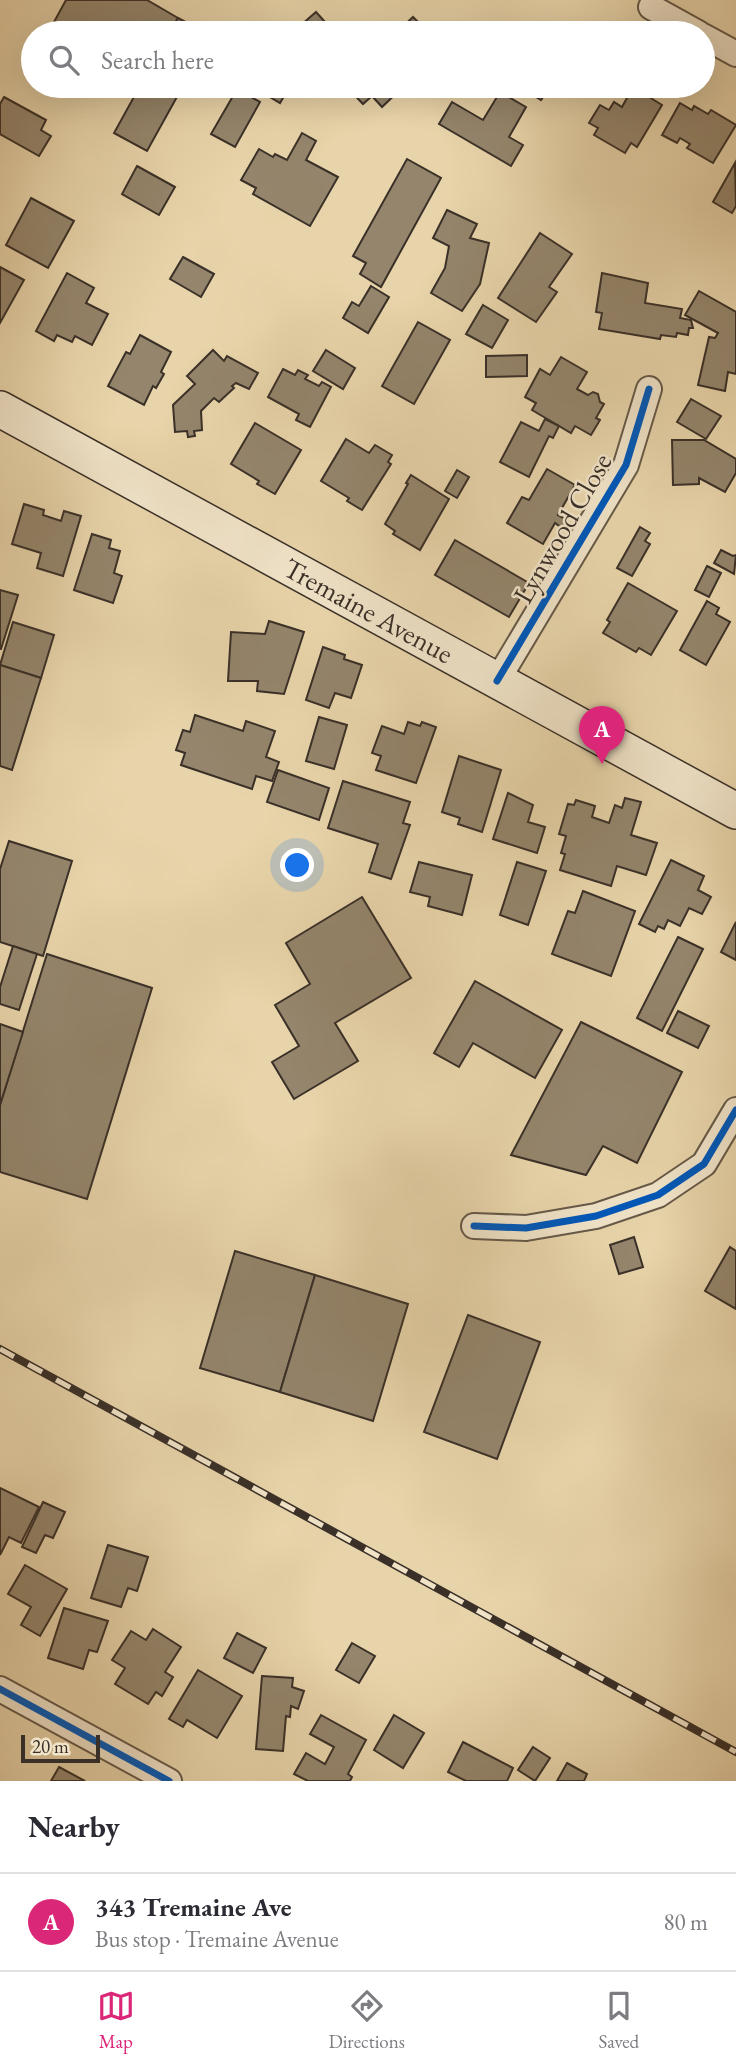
<!DOCTYPE html>
<meta charset="utf-8">
<style>
:root{--surface:#fff;--page:#f7f7f7;--text:#2b2b33;--muted:#7c7c81;--line:#e1e1e2;--accent:#db2777}
body{margin:0;font-family:"EB Garamond",serif;background:var(--page);color:var(--text)}
.scale{position:absolute;left:21px;bottom:18px;width:79px;box-sizing:border-box;padding-left:7px;border:4px solid #3a3028;border-top:0;font-size:19px;line-height:24px;white-space:nowrap;color:#3a3028;-webkit-text-stroke:5px #f0e3c8;paint-order:stroke}
.you{position:absolute;left:298px;top:866px;width:24px;height:24px;margin:-18px;border:5px solid #fff;border-radius:50%;background:#1a73e8;box-shadow:0 0 0 10px #1a73e833}
.badge{display:grid;place-items:center;width:46px;height:46px;border-radius:50%;background:var(--accent);color:#fff;font-size:23px;font-weight:700}
.pin{position:absolute;translate:-50% -58px;filter:drop-shadow(0 2px 4px #0008)}
.pin::after{content:'';position:absolute;top:37px;width:24px;height:21px;background:inherit;clip-path:polygon(0 0,100% 0,50% 100%)}
.list{margin:0;padding:0;list-style:none}
h2{display:flex;justify-content:space-between;align-items:center;height:91px;margin:0;padding:0 28px;font-size:30px}
h2 small{font-size:23px;font-weight:400;color:var(--muted)}
.list li{display:grid;grid-template-columns:46px 1fr auto;gap:21px;align-items:center;box-sizing:border-box;height:98px;padding:0 28px;border-top:2px solid var(--line)}
.list b{display:block;font-size:26px;white-space:nowrap}
.list p{margin:0;font-size:23px;white-space:nowrap;color:var(--muted)}
.list em{font-size:23px;font-style:normal;color:var(--muted)}
.icon{flex:none;width:38px;height:38px;fill:none;stroke:currentColor;stroke-width:2;stroke-linecap:round;stroke-linejoin:round}
.map{position:relative;flex:none;width:736px;height:1781px;overflow:hidden}
.search{position:absolute;background:var(--surface);box-shadow:0 7px 28px #0002;left:21px;right:21px;top:21px;height:77px;display:flex;align-items:center;gap:18px;box-sizing:border-box;padding:0 24px;border-radius:38px;color:var(--muted);font-size:26px}
.sheet{height:189px;background:var(--surface)}
nav{display:flex;justify-content:space-around;align-items:center;box-sizing:border-box;height:98px;border-top:2px solid var(--line);background:var(--surface);font-size:19px;color:var(--muted)}
nav a{display:grid;justify-items:center;gap:4px}
nav .on{color:var(--accent)}
.map>svg:first-child{display:block}
.building{fill:#94856c;stroke:#3a3028;stroke-width:2}
.lines{fill:none;stroke-linecap:round;stroke-linejoin:round}
.minor-casing{stroke:#665948;stroke-width:28}
.secondary-casing{stroke:#3a3028;stroke-width:38}
.minor{stroke:#f0e3c8;stroke-width:24}
.secondary{stroke:#f0e3c8;stroke-width:35}
.rail-casing{stroke:#3a3028;stroke-width:8}
.rail{stroke:#f0e3c8;stroke-width:5;stroke-dasharray:16;stroke-linecap:butt}
.cycleway-casing{stroke:#f0e3c8;stroke-width:11}
.cycleway{stroke:#0057b8;stroke-width:7}
.labels{text-anchor:middle;stroke-width:5;stroke-linejoin:round;paint-order:stroke}
.street-label{font-size:28px;fill:#3a3028;stroke:#f0e3c8}
</style>
<div class="map">
<svg width="736" height="1781" viewBox="0 0 736 1781">
<rect width="100%" height="100%" fill="#e8d4aa"/>
<filter id="stains"><feTurbulence type="fractalNoise" baseFrequency=".00286" numOctaves="4"/><feColorMatrix values="0 0 0 0 .2 0 0 0 0 .09 0 0 0 0 .02 0 0 0 .5 -.17"/></filter>
<radialGradient id="worn" r=".72"><stop offset=".6" stop-color="#630" stop-opacity="0"/><stop offset="1" stop-color="#630" stop-opacity=".3"/></radialGradient>
<g class="building">
<polygon points="66,0 147,0 178,18 169,33 48,33"/>
<polygon points="316,12 335,33 292,33"/>
<polygon points="413,17 429,33 396,33"/>
<polygon points="178,18 206,33 169,33"/>
<polygon points="140,86 183,86 147,151 114,133"/>
<polygon points="256,86 290,86 280,103 255,88"/>
<polygon points="346,86 404,86 382,107 372,96 363,104"/>
<polygon points="519,86 550,86 541,100"/>
<polygon points="633,87 662,105 637,147 631,143 625,153 594,135 598,128 589,123 600,105 609,110 614,102 622,107"/>
<polygon points="237,89 260,102 235,147 211,134"/>
<polygon points="500,92 526,107 509,137 523,145 511,166 439,124 452,102 483,120"/>
<polygon points="4,97 46,120 41,130 51,136 39,156 0,134 0,104"/>
<polygon points="680,103 692,110 694,106 708,114 711,110 736,125 713,163 687,148 690,144 680,138 677,143 662,135"/>
<polygon points="302,133 316,141 306,160 338,177 310,226 253,194 256,188 241,180 259,149 273,157 275,154 287,160"/>
<polygon points="407,159 441,178 381,287 360,274 366,263 353,256"/>
<polygon points="735,163 736,206 732,213 713,202"/>
<polygon points="137,166 175,187 159,215 122,194"/>
<polygon points="31,198 74,221 48,268 6,245"/>
<polygon points="447,210 477,224 470,238 489,243 480,284 462,311 431,293 445,268 449,246 433,238"/>
<polygon points="540,233 572,254 549,287 557,292 536,322 498,298"/>
<polygon points="183,257 214,274 201,297 170,279"/>
<polygon points="0,267 24,280 0,323"/>
<polygon points="67,273 94,288 86,303 108,314 92,345 75,336 72,342 57,335 54,341 36,331"/>
<polygon points="602,273 648,283 645,303 682,309 680,318 691,320 693,328 689,328 688,335 677,333 676,337 661,335 660,339 599,329 602,313 596,312"/>
<polygon points="371,286 389,297 368,333 343,318 352,302 359,306"/>
<polygon points="699,291 736,312 736,374 728,372 725,391 698,385 709,337 715,338 718,333 685,315"/>
<polygon points="483,305 508,320 492,348 466,334"/>
<polygon points="418,322 450,340 414,404 382,386"/>
<polygon points="140,335 171,352 161,372 164,374 156,388 153,386 144,405 108,386 126,352 130,354"/>
<polygon points="213,350 224,361 227,356 258,373 249,389 236,383 232,386 234,388 219,402 214,398 201,411 202,430 194,431 195,436 188,437 187,431 175,432 173,405 195,384 187,376"/>
<polygon points="326,350 355,368 343,389 313,371"/>
<polygon points="527,355 527,376 486,377 486,356"/>
<polygon points="561,357 587,372 577,389 588,395 593,392 598,394 600,402 604,404 596,418 600,420 591,435 575,426 571,433 532,410 536,403 525,397 540,369 550,375"/>
<polygon points="283,369 295,375 298,370 308,375 305,379 319,386 322,382 331,387 310,427 296,420 299,414 268,397"/>
<polygon points="691,399 721,416 706,439 677,422"/>
<polygon points="545,419 559,426 553,438 549,436 529,477 500,462 521,422 539,431"/>
<polygon points="255,423 301,450 275,494 257,484 259,481 231,464"/>
<polygon points="346,439 369,453 375,445 392,455 388,462 391,464 362,510 347,501 349,498 321,481"/>
<polygon points="672,440 704,440 736,459 736,473 725,492 699,478 699,484 673,485"/>
<polygon points="547,469 575,485 558,515 567,520 562,528 555,523 543,544 507,523 522,497 529,500"/>
<polygon points="457,470 469,477 457,498 445,491"/>
<polygon points="411,475 449,499 420,550 393,534 395,531 385,524 408,484 406,483"/>
<polygon points="24,504 44,510 43,515 61,521 64,511 81,516 63,576 37,568 41,553 12,544"/>
<polygon points="640,527 650,533 645,541 650,544 632,576 617,568"/>
<polygon points="92,534 111,540 109,548 120,551 114,573 122,576 113,603 74,590"/>
<polygon points="455,540 529,583 509,617 435,575"/>
<polygon points="721,550 733,556 736,555 734,574 714,563"/>
<polygon points="707,566 721,573 709,597 695,590"/>
<polygon points="628,583 677,611 651,655 639,648 636,652 603,633 610,622 607,620"/>
<polygon points="0,590 18,595 1,649 0,649"/>
<polygon points="707,601 719,608 716,614 730,622 706,665 680,650"/>
<polygon points="269,621 304,632 284,694 257,691 258,681 228,681 231,632 265,634"/>
<polygon points="13,622 54,635 41,678 0,665"/>
<polygon points="323,647 345,655 344,659 362,665 351,698 335,693 329,708 306,700"/>
<polygon points="0,665 41,678 12,770 0,766"/>
<polygon points="195,715 243,731 246,721 275,731 266,757 279,762 272,781 256,776 252,789 181,765 185,753 176,750 183,730 190,732"/>
<polygon points="319,717 347,725 334,769 306,761"/>
<polygon points="408,722 420,726 422,722 436,727 416,783 376,770 381,756 372,753 382,726 404,734"/>
<polygon points="459,756 501,770 482,832 458,824 460,818 442,812"/>
<polygon points="278,770 329,788 319,820 267,802"/>
<polygon points="343,781 410,802 403,823 410,825 391,879 369,872 378,844 328,828"/>
<polygon points="508,793 533,805 528,822 545,827 537,853 493,839"/>
<polygon points="625,798 641,802 631,835 657,843 646,875 617,866 611,886 560,870 565,854 561,853 566,836 559,834 568,804 574,805 576,800 595,806 592,817 609,823 615,805 622,808"/>
<polygon points="9,841 72,861 43,956 0,942 0,869"/>
<polygon points="671,860 704,876 698,890 711,897 702,914 689,908 680,926 668,920 664,929 658,926 655,932 639,924"/>
<polygon points="419,862 472,875 462,915 428,906 430,897 410,892"/>
<polygon points="517,862 546,871 528,925 500,915"/>
<polygon points="583,891 635,911 611,976 552,954 568,911 575,913"/>
<polygon points="362,897 411,978 335,1023 358,1061 294,1099 272,1062 299,1046 275,1005 310,984 286,943"/>
<polygon points="736,922 736,960 721,952"/>
<polygon points="678,937 703,949 662,1031 637,1018"/>
<polygon points="13,946 37,954 19,1010 0,1004 0,987"/>
<polygon points="47,954 152,988 87,1199 0,1172 0,1105"/>
<polygon points="475,981 562,1030 535,1078 473,1043 459,1067 434,1053"/>
<polygon points="678,1011 709,1026 698,1048 667,1033"/>
<polygon points="581,1022 682,1072 637,1163 603,1146 586,1175 511,1155"/>
<polygon points="0,1024 23,1032 0,1105"/>
<polygon points="634,1237 643,1267 619,1274 610,1245"/>
<polygon points="730,1247 736,1251 736,1309 705,1291"/>
<polygon points="235,1251 315,1275 280,1392 200,1368"/>
<polygon points="315,1275 408,1304 373,1421 280,1392"/>
<polygon points="468,1315 540,1342 497,1459 424,1432"/>
<polygon points="0,1488 39,1507 21,1543 9,1537 0,1555"/>
<polygon points="43,1502 65,1512 53,1538 45,1535 36,1553 22,1547"/>
<polygon points="108,1545 148,1557 137,1591 128,1588 121,1607 91,1598"/>
<polygon points="25,1565 67,1589 40,1636 21,1625 31,1607 8,1594"/>
<polygon points="64,1608 108,1621 97,1652 89,1650 83,1669 48,1658"/>
<polygon points="153,1629 181,1647 165,1672 173,1677 162,1696 156,1692 148,1704 115,1684 125,1668 112,1660 131,1631 146,1640"/>
<polygon points="237,1633 266,1648 253,1673 224,1658"/>
<polygon points="352,1643 375,1656 359,1683 336,1670"/>
<polygon points="198,1670 242,1696 217,1738 187,1720 183,1727 169,1719"/>
<polygon points="262,1676 293,1678 292,1687 304,1691 298,1709 291,1706 290,1717 286,1716 283,1751 256,1749"/>
<polygon points="321,1715 366,1740 348,1774 352,1777 350,1781 308,1781 294,1774 306,1753 325,1764 334,1747 310,1734"/>
<polygon points="394,1715 424,1733 403,1768 374,1750"/>
<polygon points="463,1742 513,1768 507,1781 466,1781 448,1772"/>
<polygon points="533,1747 550,1758 535,1781 518,1770"/>
<polygon points="567,1763 587,1774 584,1781 557,1781"/>
<polygon points="59,1767 85,1781 51,1781"/>
</g>
<g class="lines">
<g class="minor-casing">
<g id="minor">
<polyline points="651,7 698,33"/>
<polyline points="703,36 736,54"/>
<polyline points="497,681 626,465 649,389"/>
<polyline points="474,1226 526,1228 596,1216 658,1195 704,1164 736,1110"/>
<polyline points="0,1689 169,1781"/>
</g>
</g>
<g class="secondary-casing">
<g id="secondary">
<path id="s1" d="M0,409l736,402"/>
</g>
</g>
<use href="#minor" class="minor"/>
<use href="#secondary" class="secondary"/>
<g class="rail-casing">
<polyline id="rail" points="0,1349 736,1752"/>
</g>
<use href="#rail" class="rail"/>
<g class="cycleway-casing">
<g id="cycleway">
<polyline points="497,681 626,465 649,389"/>
<polyline points="474,1226 526,1228 596,1216 658,1195 704,1164 736,1110"/>
<polyline points="0,1689 169,1781"/>
</g>
</g>
<use href="#cycleway" class="cycleway"/>
</g>
<g class="labels">
<g class="street-label">
<text transform="translate(562 528) rotate(-60)" y="10">Lynwood Close</text>
<text dy="10" stroke="none"><textPath href="#s1" startOffset="420">Tremaine Avenue</textPath></text>
</g>
</g>
<rect width="100%" height="100%" filter="url(#stains)"/>
<rect width="100%" height="100%" fill="url(#worn)"/>
</svg>
<div class="scale">20 m</div>
<div class="you"></div>
<div class="pin badge" style="left:602px;top:764px">A</div>
<div class="search"><svg class="icon" aria-label="search" viewBox="0 0 24 24"><circle cx="10" cy="10" r="6"/><path d="M15 15l6 6"/></svg>Search here</div>
</div>
<section class="sheet">
<h2>Nearby<small></small></h2>
<ul class="list">
<li><span class="badge">A</span><div><b>343 Tremaine Ave</b><p>Bus stop · Tremaine Avenue</p></div><em>80 m</em></li>
</ul>
</section>
<nav>
<a class="on"><svg class="icon" aria-label="map" viewBox="0 0 24 24"><path d="M3 6l6-2 6 2 6-2v14l-6 2-6-2-6 2zM9 4v14M15 6v14"/></svg>Map</a>
<a><svg class="icon" aria-label="directions" viewBox="0 0 24 24"><path d="M12 3l9 9-9 9-9-9zM9 14v-3h6M13 9l2 2-2 2"/></svg>Directions</a>
<a><svg class="icon" aria-label="saved" viewBox="0 0 24 24"><path d="M7 4h10v16l-5-4-5 4z"/></svg>Saved</a>
</nav>
